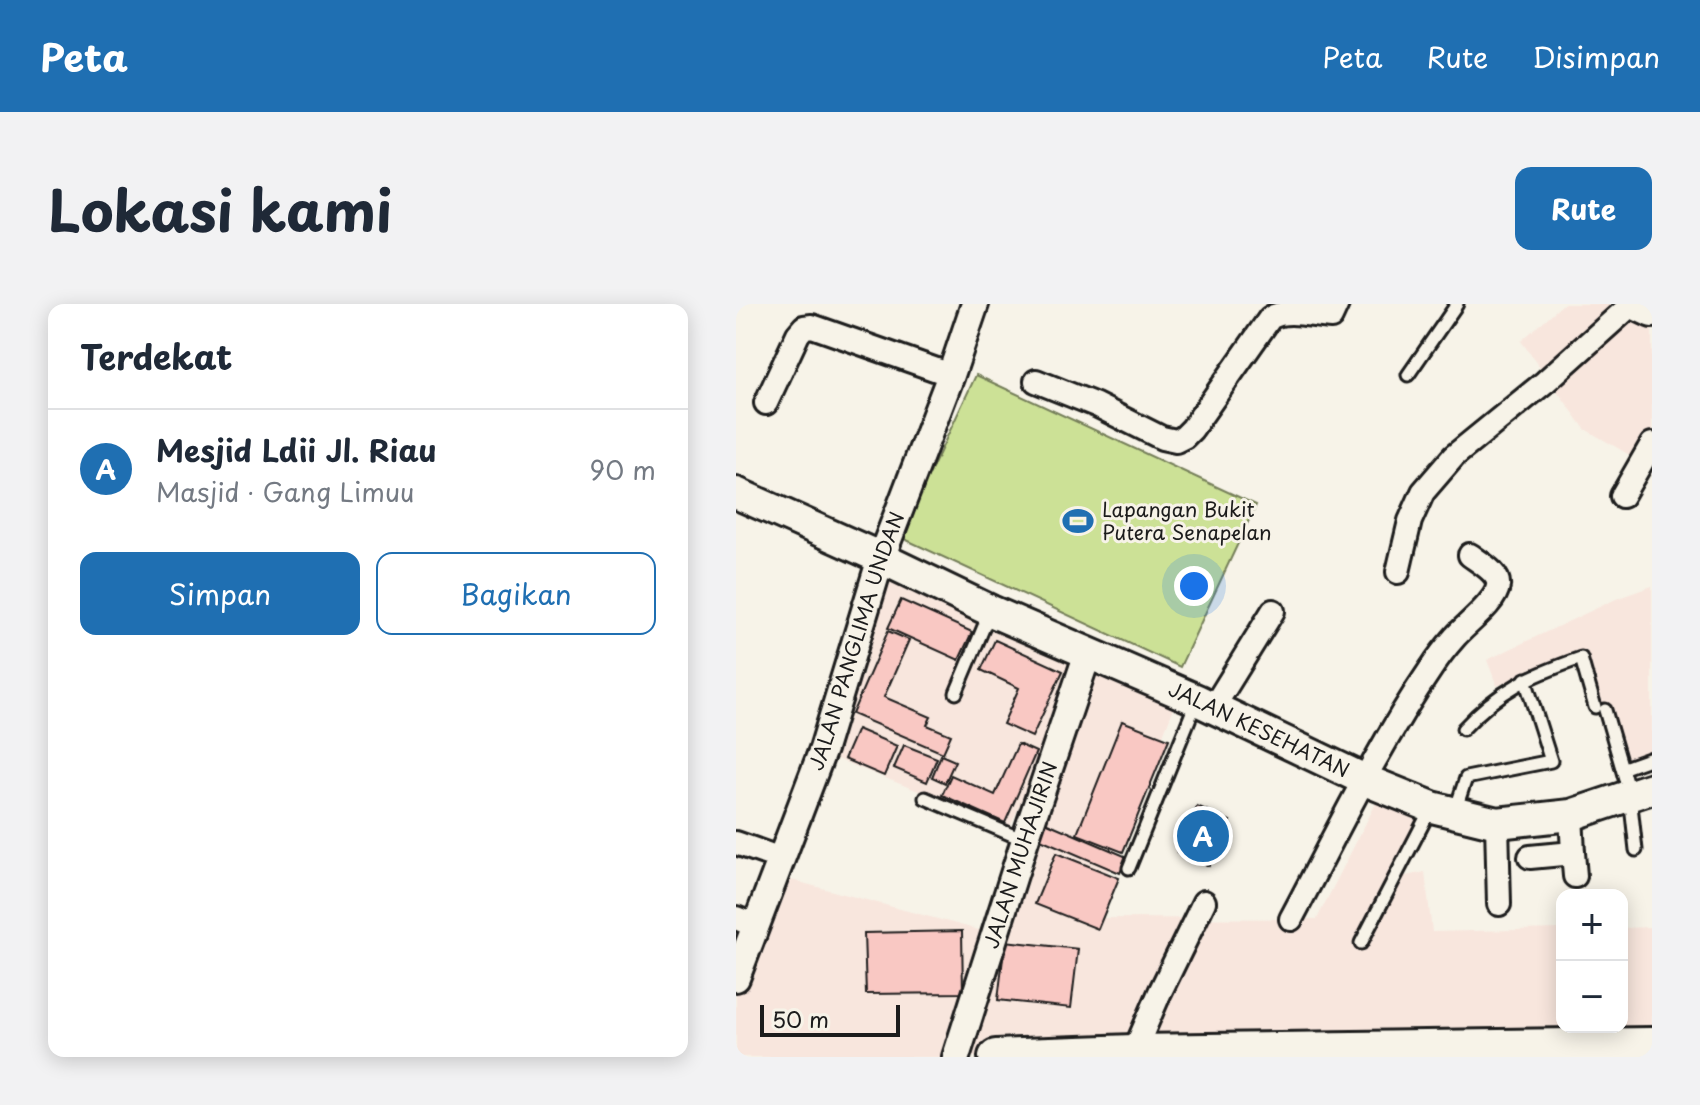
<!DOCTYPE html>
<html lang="id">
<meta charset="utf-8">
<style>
:root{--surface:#fff;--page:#f2f2f3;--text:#1f2937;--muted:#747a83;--line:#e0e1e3;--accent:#1f6fb2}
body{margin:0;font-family:"Playpen Sans",sans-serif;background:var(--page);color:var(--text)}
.controls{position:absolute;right:24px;bottom:24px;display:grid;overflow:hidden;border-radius:16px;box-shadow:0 4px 20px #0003}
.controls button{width:72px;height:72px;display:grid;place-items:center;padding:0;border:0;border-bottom:2px solid var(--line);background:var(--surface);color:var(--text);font:40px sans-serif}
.scale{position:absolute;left:24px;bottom:20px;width:140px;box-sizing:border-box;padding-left:8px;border:4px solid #1c1c1c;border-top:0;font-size:22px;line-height:28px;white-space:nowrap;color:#1c1c1c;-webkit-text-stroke:6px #f7f3e8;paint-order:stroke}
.you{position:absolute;left:458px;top:282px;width:28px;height:28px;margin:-20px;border:6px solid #fff;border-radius:50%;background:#1a73e8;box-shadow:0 0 0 12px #1a73e833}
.badge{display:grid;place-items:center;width:52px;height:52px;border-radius:50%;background:var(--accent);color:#fff;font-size:26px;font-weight:700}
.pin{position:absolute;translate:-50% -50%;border:4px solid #fff;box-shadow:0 2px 8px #0006}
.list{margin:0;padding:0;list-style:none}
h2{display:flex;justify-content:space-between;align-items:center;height:104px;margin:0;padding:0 32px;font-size:34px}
h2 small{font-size:26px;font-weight:400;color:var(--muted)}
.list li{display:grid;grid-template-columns:52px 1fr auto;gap:24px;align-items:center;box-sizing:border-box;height:120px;padding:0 32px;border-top:2px solid var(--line)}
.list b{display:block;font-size:30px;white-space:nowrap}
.list p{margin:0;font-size:26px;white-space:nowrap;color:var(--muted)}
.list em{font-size:26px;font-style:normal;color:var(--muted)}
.actions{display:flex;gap:16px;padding:24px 32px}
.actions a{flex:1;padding:18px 0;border:2px solid var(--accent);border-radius:16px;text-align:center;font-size:28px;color:var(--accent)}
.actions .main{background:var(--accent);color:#fff}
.map{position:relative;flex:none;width:916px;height:753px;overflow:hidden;border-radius:16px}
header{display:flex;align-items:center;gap:48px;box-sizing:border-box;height:112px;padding:0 40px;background:var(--accent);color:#fff}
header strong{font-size:38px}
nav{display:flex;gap:44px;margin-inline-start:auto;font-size:28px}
.intro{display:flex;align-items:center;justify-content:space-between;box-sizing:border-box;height:192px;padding:0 48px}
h1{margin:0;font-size:56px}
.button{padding:20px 36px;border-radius:16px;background:var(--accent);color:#fff;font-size:28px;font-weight:700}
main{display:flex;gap:48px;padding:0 48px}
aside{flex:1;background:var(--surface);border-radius:16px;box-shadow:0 4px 20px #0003}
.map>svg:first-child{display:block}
.built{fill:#f8e6dd}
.green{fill:#cce196;stroke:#747e59;stroke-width:2}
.building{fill:#f9c8c3;stroke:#1c1c1c;stroke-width:2}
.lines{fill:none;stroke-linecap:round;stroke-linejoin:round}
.service-casing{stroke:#1c1c1c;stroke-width:17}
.minor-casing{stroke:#1c1c1c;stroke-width:28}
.tertiary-casing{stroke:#1c1c1c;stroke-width:32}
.secondary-casing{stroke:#1c1c1c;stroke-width:36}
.primary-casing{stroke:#1c1c1c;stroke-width:40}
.service{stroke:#f7f3e8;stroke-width:11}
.minor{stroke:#f7f3e8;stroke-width:22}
.tertiary{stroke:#f7f3e8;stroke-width:26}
.secondary{stroke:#f7f3e8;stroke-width:30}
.primary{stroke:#f7f3e8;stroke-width:34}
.labels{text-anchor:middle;stroke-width:6;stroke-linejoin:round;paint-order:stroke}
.poi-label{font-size:20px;fill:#1c1c1c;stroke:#f7f3e8;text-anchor:start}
.street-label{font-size:20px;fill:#1c1c1c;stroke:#f7f3e8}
</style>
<header>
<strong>Peta</strong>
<nav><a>Peta</a><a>Rute</a><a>Disimpan</a></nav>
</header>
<div class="intro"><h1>Lokasi kami</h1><a class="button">Rute</a></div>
<main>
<aside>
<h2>Terdekat<small></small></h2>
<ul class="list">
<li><span class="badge">A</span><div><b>Mesjid Ldii Jl. Riau</b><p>Masjid · Gang Limuu</p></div><em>90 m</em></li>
</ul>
<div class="actions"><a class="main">Simpan</a><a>Bagikan</a></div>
</aside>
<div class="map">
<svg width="916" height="753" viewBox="0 0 916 753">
<rect width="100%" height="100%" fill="#f7f3e8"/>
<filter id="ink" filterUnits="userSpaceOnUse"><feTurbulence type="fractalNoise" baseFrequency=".0125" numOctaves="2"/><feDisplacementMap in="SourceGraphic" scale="16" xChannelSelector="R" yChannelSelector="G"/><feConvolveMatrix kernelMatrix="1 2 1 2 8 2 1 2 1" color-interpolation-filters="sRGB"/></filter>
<g filter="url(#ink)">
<g class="built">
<polygon points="827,0 916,0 916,164 849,125 785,37"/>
<polygon points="144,269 347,359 274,523 93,452 129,366 110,358"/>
<polygon points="916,282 916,462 880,475 850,346 761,382 751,356 880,295"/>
<polygon points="346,366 439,401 354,614 581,615 642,495 688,511 665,573 689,568 696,628 826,625 826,723 886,723 886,624 916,623 916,753 0,753 0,667 33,570 254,629"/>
</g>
<polygon class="green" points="240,71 520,201 444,363 164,233"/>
<g class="building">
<polygon points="165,296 236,328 223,356 152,324"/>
<polygon points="152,327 173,336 148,393 195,413 191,421 215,431 207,449 116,410"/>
<polygon points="259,336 327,367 296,433 267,420 283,384 245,366"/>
<polygon points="386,417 433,435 387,548 341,530"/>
<polygon points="121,425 161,442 148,472 108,455"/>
<polygon points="282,440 300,448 269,519 206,491 215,471 259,491"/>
<polygon points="168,441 201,454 191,478 158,464"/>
<polygon points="205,451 219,457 209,479 196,473"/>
<polygon points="461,502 494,517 473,562 441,548"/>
<polygon points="309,518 391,553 384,569 302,534"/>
<polygon points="320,549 383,574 362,625 299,600"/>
<polygon points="226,627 227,689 130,690 128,629"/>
<polygon points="269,637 342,645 335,704 262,696"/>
</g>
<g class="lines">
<g class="service-casing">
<g id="service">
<polyline points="672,71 721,0"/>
<polyline points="220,389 254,308"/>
<polyline points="869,406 894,492 900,546"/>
<path d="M727,425c37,-40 67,-53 118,-71l14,49"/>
<polyline points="888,464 916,454"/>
<polyline points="189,494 288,536"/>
<polyline points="719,507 730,474 815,457 789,375"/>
<polyline points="393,564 461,396"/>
<polyline points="625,639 695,504"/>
</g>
</g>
<g class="minor-casing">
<g id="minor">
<path d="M300,77l60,24 66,33 14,3 8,-4 8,-8 78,-111c16,-10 42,-2 61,-1l6,-13"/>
<polyline points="30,99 62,30 68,23 76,22 215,71"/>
<polyline points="886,192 916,140"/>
<polyline points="662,268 674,217 687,188 718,152 809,78 896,0"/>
<polyline points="477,404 537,307"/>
<polyline points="761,519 763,600"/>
<polyline points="0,539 45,555"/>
<polyline points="837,549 839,572"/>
<polyline points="794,553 837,549 835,511"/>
<polyline points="0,614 20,622"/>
<path d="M555,615c45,-85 87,-173 141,-252 7,-11 15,-21 23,-30 11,-13 41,-34 43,-51 2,-13 -19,-24 -28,-31"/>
<polyline points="398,753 398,748 424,688 468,598"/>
</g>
</g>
<g class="tertiary-casing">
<g id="tertiary">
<path id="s1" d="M0,674l87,-229 58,-191 70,-183 24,-71"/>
<path id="s2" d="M220,753l69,-217 63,-187"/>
</g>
</g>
<g class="secondary-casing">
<g id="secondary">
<polyline points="899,0 916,8"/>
<path id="s3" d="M0,189l145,65 110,53 206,89 168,80 67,27 65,16 74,-8 81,-27"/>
</g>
</g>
<g class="primary-casing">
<polyline id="primary" points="260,753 398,748 916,741"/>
</g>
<use href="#service" class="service"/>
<use href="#minor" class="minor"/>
<use href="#tertiary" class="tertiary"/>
<use href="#secondary" class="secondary"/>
<use href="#primary" class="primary"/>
</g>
</g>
<defs>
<g id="stadium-bare" transform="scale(2.4)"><path d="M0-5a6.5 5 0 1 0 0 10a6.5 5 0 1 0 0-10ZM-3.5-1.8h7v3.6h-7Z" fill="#1f6fb2" stroke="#f7f3e8" stroke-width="2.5" paint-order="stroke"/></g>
</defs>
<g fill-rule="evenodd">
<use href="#stadium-bare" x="342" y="217"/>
</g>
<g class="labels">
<g class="poi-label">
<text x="366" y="213">Lapangan Bukit<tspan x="366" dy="23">Putera Senapelan</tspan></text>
</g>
<g class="street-label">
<text dy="7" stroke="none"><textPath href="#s1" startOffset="358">JALAN PANGLIMA UNDAN</textPath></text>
<text dy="7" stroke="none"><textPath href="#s3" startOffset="574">JALAN KESEHATAN</textPath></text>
<text dy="7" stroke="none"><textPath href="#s2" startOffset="212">JALAN MUHAJIRIN</textPath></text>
</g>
</g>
</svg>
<div class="controls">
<button>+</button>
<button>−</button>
</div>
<div class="scale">50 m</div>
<div class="you"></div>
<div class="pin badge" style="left:467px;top:532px">A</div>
</div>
</main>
